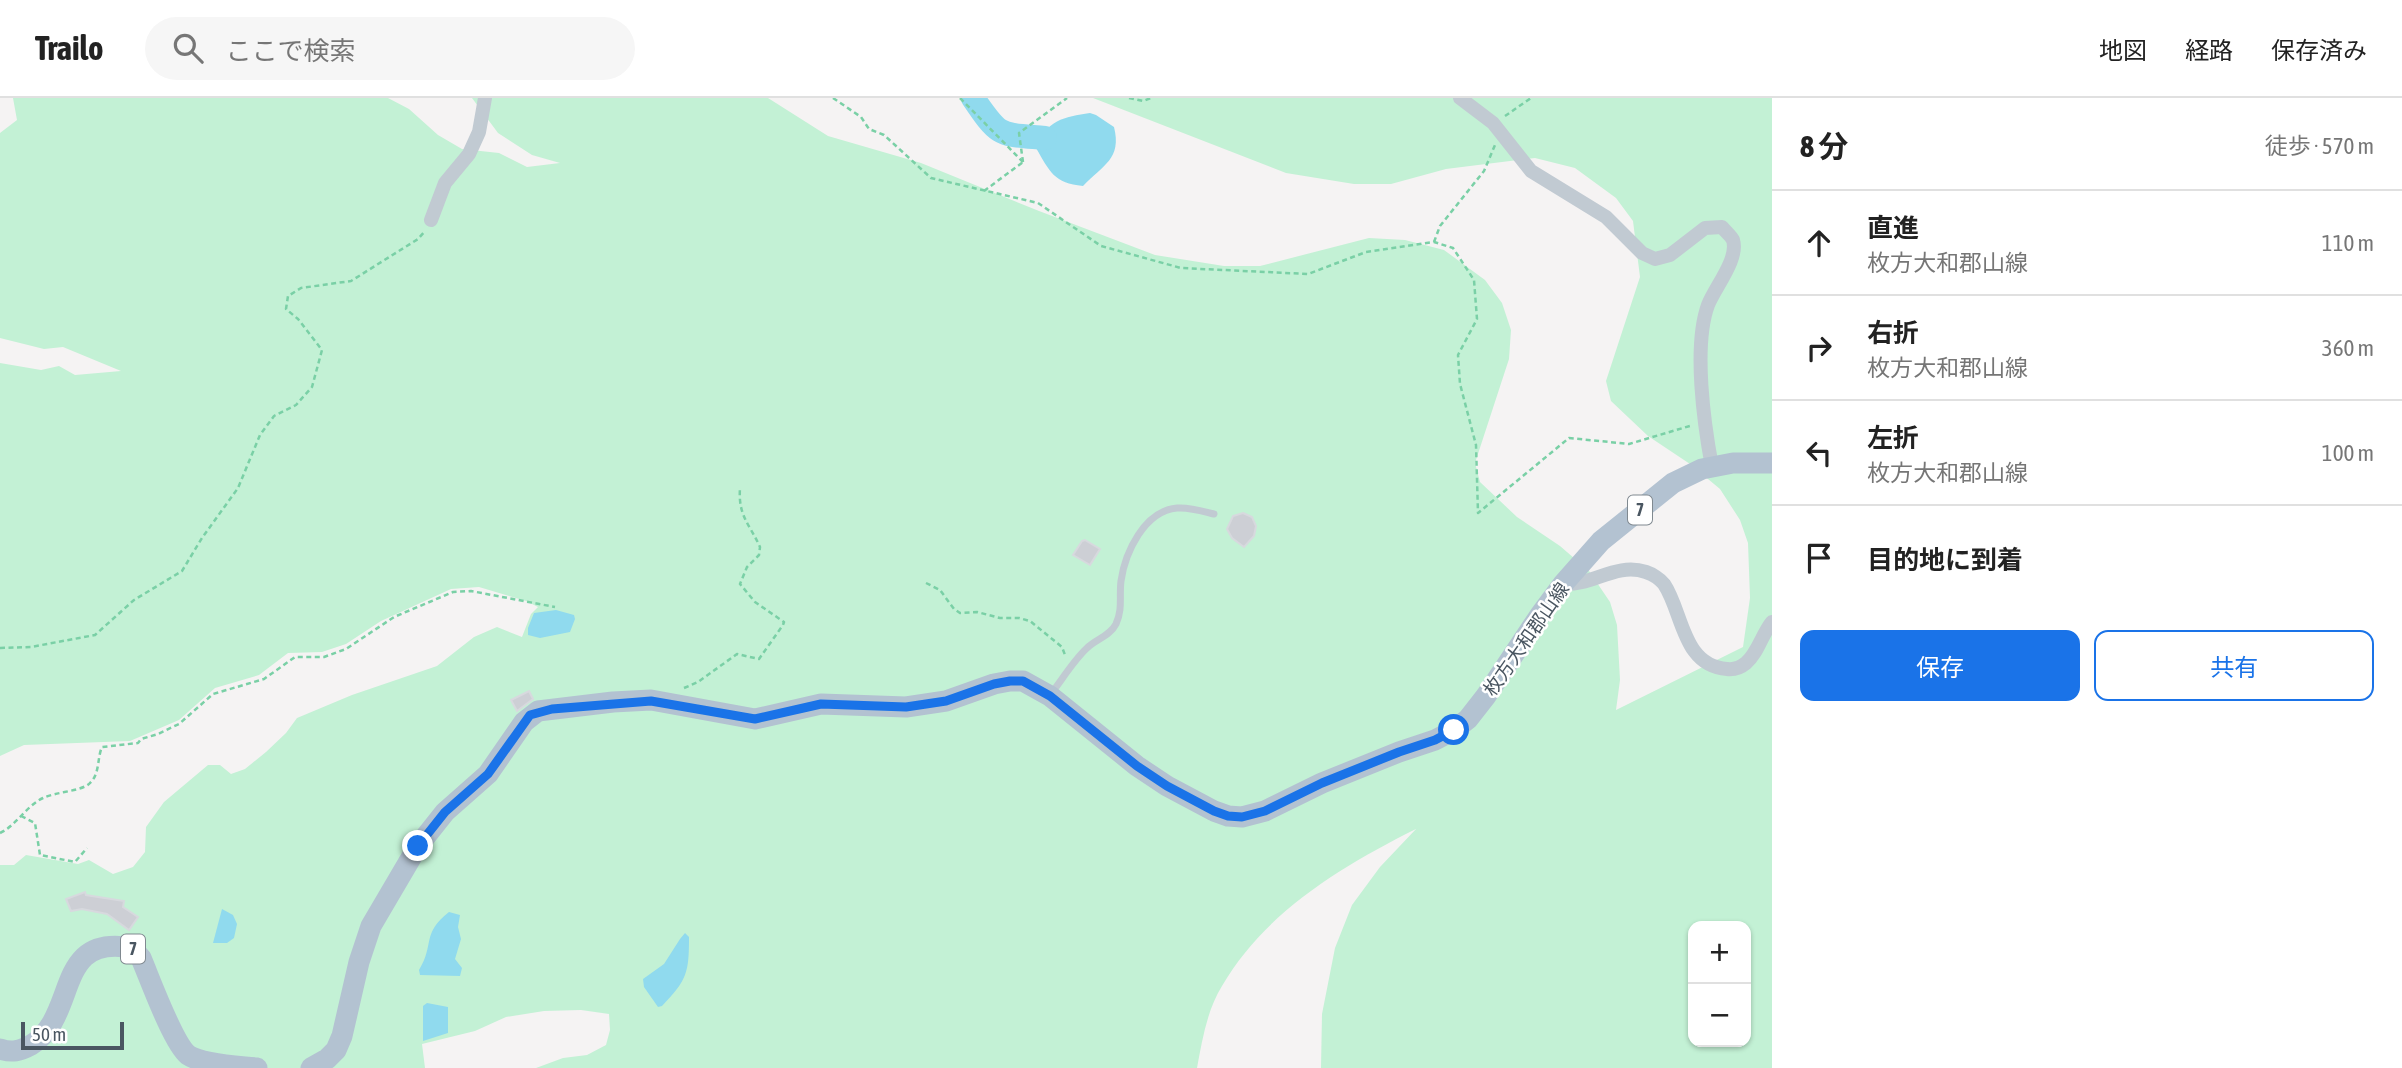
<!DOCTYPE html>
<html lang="ja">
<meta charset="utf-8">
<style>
:root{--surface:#fff;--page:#f6f6f6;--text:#222;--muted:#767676;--line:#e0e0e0;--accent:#1a73e8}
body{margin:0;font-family:"Asap Condensed","Noto Sans JP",sans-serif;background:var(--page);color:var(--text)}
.controls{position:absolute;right:21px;bottom:21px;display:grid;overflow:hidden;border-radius:14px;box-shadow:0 2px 5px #0004}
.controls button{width:63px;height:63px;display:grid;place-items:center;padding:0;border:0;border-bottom:2px solid var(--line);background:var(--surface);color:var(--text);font:35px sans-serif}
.scale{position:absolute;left:21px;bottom:18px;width:103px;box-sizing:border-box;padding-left:7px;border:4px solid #4a5661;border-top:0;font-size:19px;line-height:24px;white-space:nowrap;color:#4a5661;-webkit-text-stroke:5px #fff;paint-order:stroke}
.stop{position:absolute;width:21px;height:21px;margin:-16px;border:5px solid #1a73e8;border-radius:50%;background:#fff}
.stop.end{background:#1a73e8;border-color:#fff;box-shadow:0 2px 7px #0008}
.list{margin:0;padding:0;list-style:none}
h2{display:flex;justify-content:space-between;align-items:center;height:91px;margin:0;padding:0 28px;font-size:30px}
h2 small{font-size:23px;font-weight:400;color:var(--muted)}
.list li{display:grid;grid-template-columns:46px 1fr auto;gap:21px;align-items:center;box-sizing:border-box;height:105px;padding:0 28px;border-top:2px solid var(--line)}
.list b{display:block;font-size:26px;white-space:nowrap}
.list p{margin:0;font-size:23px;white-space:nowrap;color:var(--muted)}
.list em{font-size:23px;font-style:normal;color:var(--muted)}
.actions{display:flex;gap:14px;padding:21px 28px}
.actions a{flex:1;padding:16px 0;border:2px solid var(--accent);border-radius:14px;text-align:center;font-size:24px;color:var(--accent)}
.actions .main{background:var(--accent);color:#fff}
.icon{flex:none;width:38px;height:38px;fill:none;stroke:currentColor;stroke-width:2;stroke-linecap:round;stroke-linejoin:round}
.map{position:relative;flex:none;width:1772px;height:970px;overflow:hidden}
header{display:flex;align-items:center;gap:42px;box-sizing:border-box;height:98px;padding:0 35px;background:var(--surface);border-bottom:2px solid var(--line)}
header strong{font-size:33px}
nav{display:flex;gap:38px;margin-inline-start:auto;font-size:24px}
.search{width:490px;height:63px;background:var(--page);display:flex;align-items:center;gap:18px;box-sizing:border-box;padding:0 24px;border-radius:38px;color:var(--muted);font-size:26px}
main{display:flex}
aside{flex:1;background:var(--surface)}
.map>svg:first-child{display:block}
.green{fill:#c3f1d5;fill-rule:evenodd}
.water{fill:#90daee}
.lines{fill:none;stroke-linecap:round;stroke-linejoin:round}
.river{stroke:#90daee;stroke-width:24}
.building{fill:#cdcfd5;stroke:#d7d9de;stroke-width:2}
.path{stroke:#7ad0a6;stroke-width:2.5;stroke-dasharray:5 3.5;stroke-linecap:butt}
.lane{stroke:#c1cad2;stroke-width:7}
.street{stroke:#c1cad2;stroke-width:14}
.primary{stroke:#b3c2d1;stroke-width:21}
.route{stroke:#1a73e8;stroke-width:9}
.labels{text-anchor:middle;stroke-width:5;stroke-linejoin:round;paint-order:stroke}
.shield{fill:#fff;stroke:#808990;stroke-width:2}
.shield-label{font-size:18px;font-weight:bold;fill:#4a5661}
.street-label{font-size:19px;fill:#4a5661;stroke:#fff}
</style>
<header>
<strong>Trailo</strong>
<div class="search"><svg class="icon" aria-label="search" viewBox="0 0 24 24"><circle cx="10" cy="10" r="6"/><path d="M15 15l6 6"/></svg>ここで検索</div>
<nav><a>地図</a><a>経路</a><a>保存済み</a></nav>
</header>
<main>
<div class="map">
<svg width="1772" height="970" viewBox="0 0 1772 970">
<rect width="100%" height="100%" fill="#f5f3f3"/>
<path class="green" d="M13,0h375l21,11 29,26 24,14 37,4 28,14 33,-4 -28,-8 -34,-22 -26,-35h296l60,38 93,27 118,48 116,44 69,11h36l109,-28 36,2 39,10 41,30 17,23 9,27 -2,29 -34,104 5,19 37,35 43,29 29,25 21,31 7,23 3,55 -4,30 127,-63 7,-49 -2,-55 -8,-23 -20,-31 -30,-25 -42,-28 -37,-35 -5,-20 34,-104 -7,-56 -17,-23 -41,-30 -40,-10 -89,11 -55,15h-37l-68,-11 -193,-75h679v970h-451l1,-54 13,-66 17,-43 28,-38 36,-38c-74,37 -151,83 -194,157 -15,24 -20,55 -25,82h-661l27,-10 24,-3 19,-10 4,-15 -1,-16 -28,-4 -37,1 -38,6 -31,14 -53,13 3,24h-425v-203h14l12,-10 52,9 11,-4 24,14 20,-7 12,-15 1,-25 18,-25 44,-37h12l11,9 14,-5 21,-17 20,-19 11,-15 55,-23 85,-29 37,-29 23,-10 25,10 9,-23 7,-7 -12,-6 -47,-14 -28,2 -70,32 -35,23 -24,8 -34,1 -29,22 -44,13 -36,32 -49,21 -106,4 -24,11v-393l41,7 18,-4 16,9 46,-4 -58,-24 -19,2 -44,-11v-205l17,-13zM1693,828h53v116h-53z"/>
<g class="water">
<path d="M1090,15l6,2 18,12c8,32 -11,38 -31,59 -29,-3 -33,-14 -47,-38 10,-28 28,-31 54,-35z"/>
<polygon points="556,512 574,517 575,521 570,534 540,540 528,537 528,530 534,515"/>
<polygon points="222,811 233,817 237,826 234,840 227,845 213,845"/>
<path d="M449,814l11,3 -2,12 3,12 -6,20 7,9 -2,8 -40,-1 -1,-5c16,-26 2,-36 30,-58z"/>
<path d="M685,835l4,4c0,36 -2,43 -27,69l-4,1 -14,-20 -1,-8 21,-15 16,-25z"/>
<polygon points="427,905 448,909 448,935 423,943 423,908"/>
</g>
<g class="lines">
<path class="river" d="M973,0c27,40 26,36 72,40"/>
</g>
<g class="building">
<polygon points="1243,415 1252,419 1256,428 1254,438 1244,449 1232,440 1227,431 1233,418"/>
<polygon points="1085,442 1100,451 1090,467 1073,457 1082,443"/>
<polygon points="529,593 533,601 517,613 511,602"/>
<polygon points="85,794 86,797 124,803 123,809 138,819 129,832 107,816 82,811 71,813 66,801"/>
</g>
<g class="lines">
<g class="path">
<polyline points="833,0 861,19 869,31 884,37 931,80 1038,105 1101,148 1181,170 1308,176 1366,154 1434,144 1453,150 1474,182 1477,221 1458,257 1460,286 1476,347 1478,415 1569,340 1629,346 1693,327"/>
<polyline points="960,0 1023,64"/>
<polyline points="1129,0 1143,3 1151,0"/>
<polyline points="1505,18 1531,0"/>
<polyline points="1023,64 1019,35 1067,0"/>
<polyline points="984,93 1023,64"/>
<polyline points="1434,144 1440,128 1484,73 1495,47"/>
<polyline points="926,485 940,492 954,511 960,515 977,514 1000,520 1019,520 1030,523 1062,549 1065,557"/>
<polyline points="0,550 31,549 95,537 134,502 182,473 202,440 238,390 260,337 274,318 296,307 312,289 322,252 298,221 286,211 288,198 301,190 351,183 418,141 425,133"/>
<path d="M684,590l14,-6 39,-28 22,5 24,-34 1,-3 -29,-20 -15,-18 7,-17 12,-12 1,-8c-11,-24 -22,-31 -20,-59"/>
<polyline points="21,718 35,725 40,757 75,764 87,750"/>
<path d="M0,735c17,-8 26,-27 43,-35 12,-6 40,-7 47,-15 10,-9 7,-25 12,-36l36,-4 3,-4 17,-5 21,-10 34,-30 51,-15 31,-22h29l22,-8 48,-32 59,-25 18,-1 84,16"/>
</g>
<path class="lane" d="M1050,597c12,-15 23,-34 37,-47 9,-9 23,-12 29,-24 7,-15 3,-28 5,-43 4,-28 23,-70 56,-73 13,-1 25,3 37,6"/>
<g class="street">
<path d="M1460,0l33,25 38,48 75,46 36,36 13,6 15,-4 35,-27 17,-1c3,4 9,9 11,13 6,19 -18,47 -25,65 -15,41 -4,119 4,162"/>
<polyline points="431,122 445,85 469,56 479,34 485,0"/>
<path d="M1563,486c29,2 53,-22 83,-12 6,2 14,7 18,12 19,28 18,82 63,85 8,1 13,-1 19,-6 12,-10 16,-29 26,-41"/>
</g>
<g class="primary">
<path d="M0,951c12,4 20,2 31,-4 48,-29 22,-112 101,-97l9,10c9,21 32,85 47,97 15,10 51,11 69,13"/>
<polyline points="311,970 327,961 336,952 342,938 359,864 371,828 418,748 445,714 488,676 524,624 538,613 613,604 651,602 755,621 821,606 906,609 946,603 994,586 1010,583 1023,583 1050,598 1137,668 1167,688 1214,713 1228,718 1242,719 1265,713 1322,685 1399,654 1435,642 1454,632 1468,621 1486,598 1540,517 1563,486 1601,443 1673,385 1702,371 1733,365 1772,365"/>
</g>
</g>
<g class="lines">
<polyline class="route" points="418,748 445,714 488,676 530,617 552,611 651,603 755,621 821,606 906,609 946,603 994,586 1010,583 1023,583 1050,598 1137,668 1167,688 1214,713 1228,718 1242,719 1265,713 1322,685 1399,654 1435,642 1454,632"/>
</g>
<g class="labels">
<g class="shield">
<rect x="1628" y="397.5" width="24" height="29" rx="5"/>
<rect x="121" y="836.5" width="24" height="29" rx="5"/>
</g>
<g class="shield-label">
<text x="1640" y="418">7</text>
<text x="133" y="857">7</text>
</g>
<g class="street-label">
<text transform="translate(1526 541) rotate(-55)" y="7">枚方大和郡山線</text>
</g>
</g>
</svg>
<div class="controls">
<button>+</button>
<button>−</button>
</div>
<div class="scale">50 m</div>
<div class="stop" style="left:1454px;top:632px"></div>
<div class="stop end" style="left:418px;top:748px"></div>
</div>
<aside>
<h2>8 分<small>徒歩 · 570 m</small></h2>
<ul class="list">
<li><svg class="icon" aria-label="ahead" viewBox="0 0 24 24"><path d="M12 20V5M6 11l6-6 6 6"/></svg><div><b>直進</b><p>枚方大和郡山線</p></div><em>110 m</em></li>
<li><svg class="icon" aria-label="right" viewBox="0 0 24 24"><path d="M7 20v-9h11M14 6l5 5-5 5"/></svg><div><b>右折</b><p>枚方大和郡山線</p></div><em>360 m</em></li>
<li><svg class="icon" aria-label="left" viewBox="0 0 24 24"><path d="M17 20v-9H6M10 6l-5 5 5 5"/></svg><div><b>左折</b><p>枚方大和郡山線</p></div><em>100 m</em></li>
<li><svg class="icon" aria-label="arrive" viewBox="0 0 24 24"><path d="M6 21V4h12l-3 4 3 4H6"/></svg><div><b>目的地に到着</b></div></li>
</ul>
<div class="actions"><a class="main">保存</a><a>共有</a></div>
</aside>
</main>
